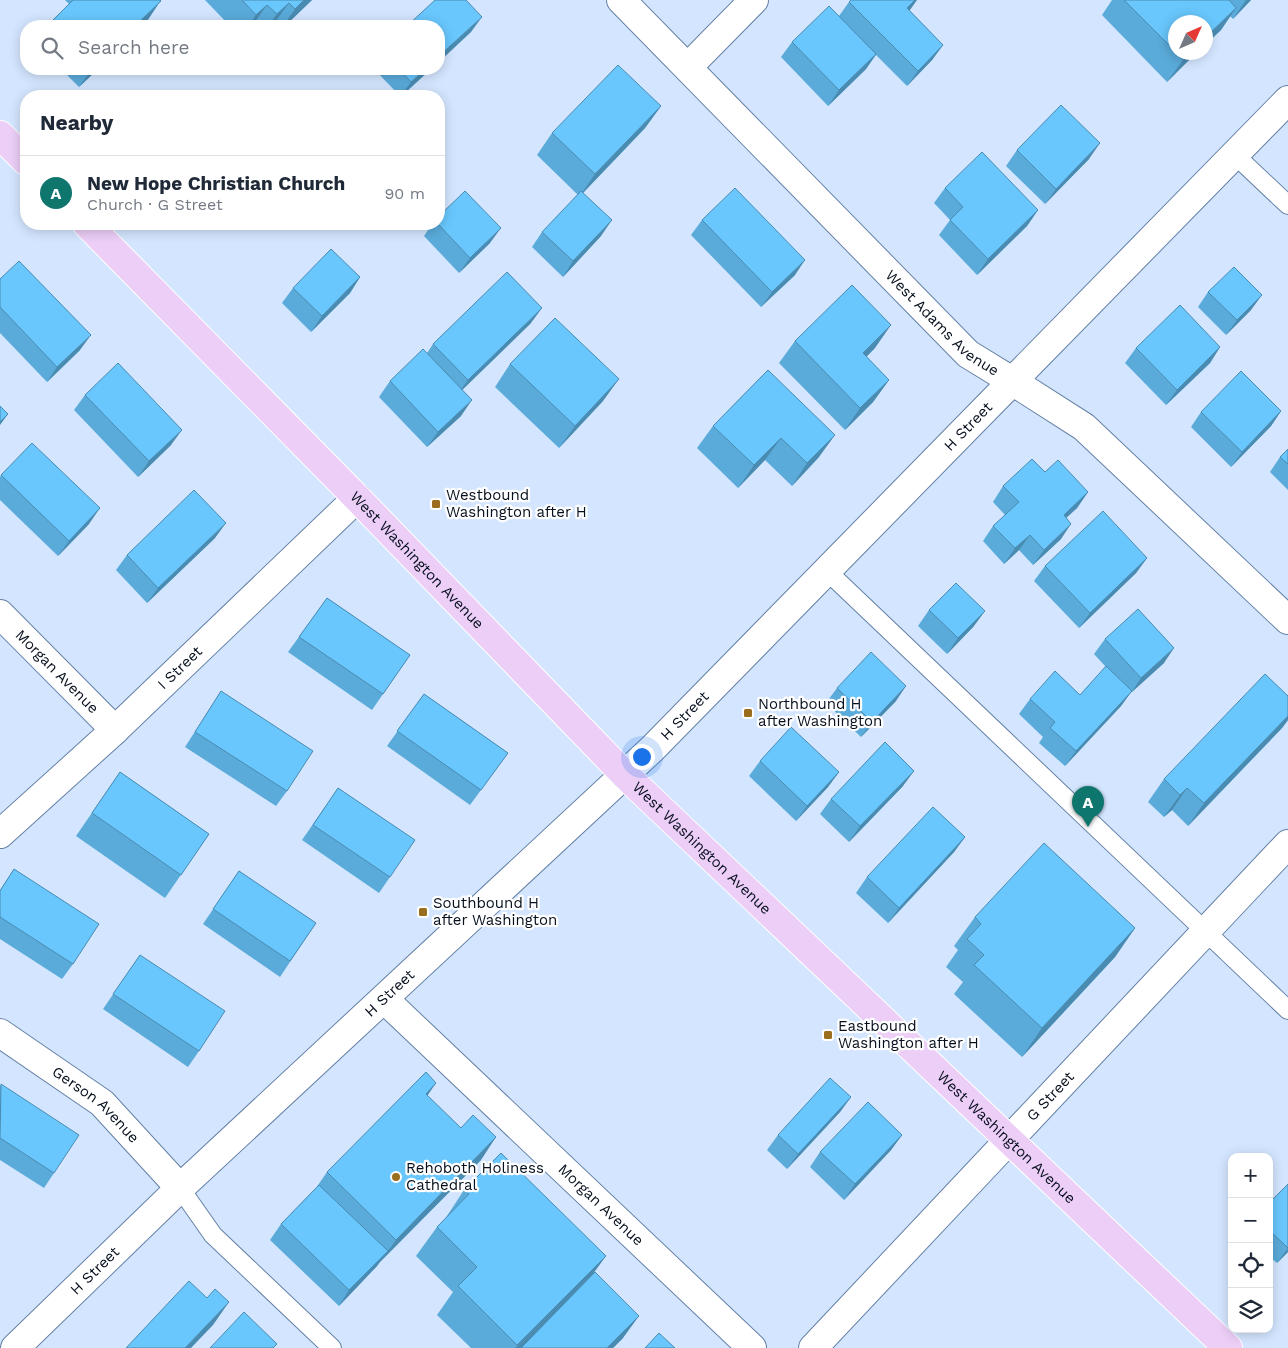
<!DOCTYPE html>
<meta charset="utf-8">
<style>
:root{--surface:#fff;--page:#f6f6f7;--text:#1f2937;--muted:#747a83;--line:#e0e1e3;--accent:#0f766e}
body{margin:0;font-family:"Work Sans",sans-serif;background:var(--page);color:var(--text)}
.controls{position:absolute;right:15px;bottom:15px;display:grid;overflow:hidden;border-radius:10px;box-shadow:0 2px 12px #0003}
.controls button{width:45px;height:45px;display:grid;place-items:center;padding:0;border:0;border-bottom:1px solid var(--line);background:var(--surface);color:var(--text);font:25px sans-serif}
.compass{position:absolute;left:1168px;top:15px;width:45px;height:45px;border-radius:50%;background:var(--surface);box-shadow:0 2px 12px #0003;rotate:45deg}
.you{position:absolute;left:641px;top:756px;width:18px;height:18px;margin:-12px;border:4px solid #fff;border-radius:50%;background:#1a73e8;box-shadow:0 0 0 8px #1a73e833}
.badge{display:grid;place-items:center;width:32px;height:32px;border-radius:50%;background:var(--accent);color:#fff;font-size:16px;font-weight:700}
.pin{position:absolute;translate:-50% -41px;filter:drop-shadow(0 1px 2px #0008)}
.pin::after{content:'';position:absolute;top:26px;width:18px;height:15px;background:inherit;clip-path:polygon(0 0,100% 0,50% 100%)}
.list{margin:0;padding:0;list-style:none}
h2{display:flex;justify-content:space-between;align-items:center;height:65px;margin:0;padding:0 20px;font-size:21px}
h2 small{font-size:16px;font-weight:400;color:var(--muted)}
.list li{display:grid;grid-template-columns:32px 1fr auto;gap:15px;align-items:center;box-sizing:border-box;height:75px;padding:0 20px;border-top:1px solid var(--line)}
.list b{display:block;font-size:19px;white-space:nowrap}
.list p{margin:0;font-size:16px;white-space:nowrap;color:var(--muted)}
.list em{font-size:16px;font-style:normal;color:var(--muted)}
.icon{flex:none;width:28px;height:28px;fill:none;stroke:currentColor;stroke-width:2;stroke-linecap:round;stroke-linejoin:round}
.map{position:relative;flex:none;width:1288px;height:1348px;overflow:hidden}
.search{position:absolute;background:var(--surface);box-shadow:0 2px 12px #0003;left:20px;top:20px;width:425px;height:55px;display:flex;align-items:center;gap:12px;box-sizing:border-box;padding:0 18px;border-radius:20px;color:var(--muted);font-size:19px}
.panel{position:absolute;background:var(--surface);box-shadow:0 2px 12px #0003;left:20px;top:90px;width:425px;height:140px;border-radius:20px}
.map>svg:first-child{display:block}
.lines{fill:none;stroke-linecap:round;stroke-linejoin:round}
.service-casing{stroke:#6580a5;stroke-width:20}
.minor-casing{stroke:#6580a5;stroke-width:30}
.tertiary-casing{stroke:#6580a5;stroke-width:30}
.primary-casing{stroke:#fff;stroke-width:30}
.service{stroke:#fff;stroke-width:18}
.minor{stroke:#fff;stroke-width:28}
.tertiary{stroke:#fff;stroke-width:28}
.primary{stroke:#eccef7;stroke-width:28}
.wall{fill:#5aabda}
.shaded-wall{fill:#4a8bb1}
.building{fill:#69c7fd;stroke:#4a8bb1}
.poi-dot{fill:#9b6d1e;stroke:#fff;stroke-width:2}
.labels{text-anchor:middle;stroke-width:4.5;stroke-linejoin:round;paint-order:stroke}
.street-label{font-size:15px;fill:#060f1d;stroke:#fff}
.poi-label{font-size:15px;fill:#060f1d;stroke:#fff;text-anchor:start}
</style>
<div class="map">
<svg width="1288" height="1348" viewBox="0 0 1288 1348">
<rect width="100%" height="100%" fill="#d4e6ff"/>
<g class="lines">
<g class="service-casing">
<g id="service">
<polyline points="1234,154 1288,205"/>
<polyline points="826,570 1288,1010"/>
<polyline points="180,1188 213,1235 332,1348"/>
</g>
</g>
<g class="minor-casing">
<g id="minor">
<path id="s1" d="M621,0l347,354 44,27 72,46 204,193"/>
<polyline points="688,67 754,0"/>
<path id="s2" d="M0,614l115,116"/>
<path id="s3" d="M0,834l115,-104 242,-232"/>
<path id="s4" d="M384,999l368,349"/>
<path id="s5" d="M0,1033l102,70 78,85"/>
<path id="s6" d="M813,1348l475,-504"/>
</g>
</g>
<g class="tertiary-casing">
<g id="tertiary">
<path id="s7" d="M15,1348l165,-160 472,-439 636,-649"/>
</g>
</g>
<g class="primary-casing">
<g id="primary">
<polyline points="0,135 26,161"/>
<path id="s8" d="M87,224l270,274 268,277 603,573"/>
</g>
</g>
<use href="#service" class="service"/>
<use href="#minor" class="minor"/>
<use href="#tertiary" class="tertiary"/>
<use href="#primary" class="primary"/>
</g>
<g class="wall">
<polygon points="65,0 161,0 145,24 142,26 48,26 52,21 69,4"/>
<polygon points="205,0 312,0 285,26 274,26 273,25 272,26 230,26"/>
<polygon points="1112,0 1251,0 1233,19 1230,16 1221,30 1206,44 1206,22 1197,52 1167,82 1102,15"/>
<polygon points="849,2 910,11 943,45 932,60 907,86 876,55 866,69 828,106 781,57 792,42 839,16"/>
<polygon points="61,69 98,69 79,87"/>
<polygon points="374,69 431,69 402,96 400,96"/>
<polygon points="661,106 645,128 583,193 601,236 563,277 532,247 542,232 578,195 537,155 552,133"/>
<polygon points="1017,150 1089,159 1045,204 1006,166"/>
<polygon points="945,188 1038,210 1027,226 977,275 939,235 950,220 934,203"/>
<polygon points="702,220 795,275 761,307 691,235"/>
<polygon points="432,224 439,224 490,243 459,273 424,236"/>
<polygon points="360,277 350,293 311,332 282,303 293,288"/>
<polygon points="0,279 80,350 47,382 0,333"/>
<polygon points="1208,292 1251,310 1226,335 1198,307"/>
<polygon points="531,323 462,390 461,416 427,447 379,397 390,381 427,353 433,344"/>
<polygon points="795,341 875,348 866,357 889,380 873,402 845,430 779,363"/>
<polygon points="1220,347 1210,363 1166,405 1125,363 1136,348"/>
<polygon points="510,364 603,401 559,448 495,387"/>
<polygon points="768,370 819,457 792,486 765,460 738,488 697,448 713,426"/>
<polygon points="85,395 171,445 138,477 74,410"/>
<polygon points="1281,411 1271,426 1231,467 1191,427 1201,412"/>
<polygon points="1288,449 1288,490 1270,472 1280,457"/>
<polygon points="1045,472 1088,492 1077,508 1066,518 1061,539 1033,565 1019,550 1004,564 983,541 993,526 1005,515 993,502 1003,486"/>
<polygon points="1,475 89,524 58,556 0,500 0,477"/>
<polygon points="215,538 147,603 116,570 127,555"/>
<polygon points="1147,558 1136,573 1079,628 1034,581 1045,566"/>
<polygon points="327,598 410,655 372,710 288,652"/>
<polygon points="929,610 974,626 947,654 918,626"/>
<polygon points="1105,639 1164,663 1130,693 1121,706 1065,766 1039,743 1043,737 1019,714 1030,699 1080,695 1106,667 1094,654"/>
<polygon points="837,688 896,701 861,737 826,703"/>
<polygon points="221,691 287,791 276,806 185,747"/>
<polygon points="424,694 508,753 470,805 387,746"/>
<polygon points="1288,696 1288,720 1282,728 1188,826 1172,810 1164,817 1148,802 1164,779"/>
<polygon points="760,761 839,772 828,787 796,821 749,776"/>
<polygon points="120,772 209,834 165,898 76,836"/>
<polygon points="903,786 849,842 820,814 831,799"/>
<polygon points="338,788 390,877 379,893 302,840"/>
<polygon points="965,837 954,852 888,923 856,893 867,877"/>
<polygon points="14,869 73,964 62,979 0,939 0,890"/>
<polygon points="239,871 316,923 280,977 203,924"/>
<polygon points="975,917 1135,928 1115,957 1022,1057 954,994 963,982 946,967 958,950 954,946"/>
<polygon points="140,955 199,1051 188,1067 103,1009"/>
<polygon points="436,1083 427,1095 481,1160 380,1262 377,1266 339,1306 270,1240 281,1224 316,1188 327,1172"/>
<polygon points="0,1085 54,1173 44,1188 0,1160"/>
<polygon points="851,1097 840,1112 787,1169 767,1150 778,1135"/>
<polygon points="902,1135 891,1150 844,1200 810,1167 820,1152"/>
<polygon points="1288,1184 1288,1252 1277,1263 1269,1256 1269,1203"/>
<polygon points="464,1190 593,1274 623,1338 613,1348 471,1348 437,1315 453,1292 416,1256 437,1227 445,1219"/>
</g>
<g class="shaded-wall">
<polygon points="155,0 161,0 145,24 142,26 135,26"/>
<polygon points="304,0 312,0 285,26 283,26 295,9"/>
<polygon points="915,0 917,0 910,10 896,23 907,8"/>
<polygon points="1246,0 1251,0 1233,19"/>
<polygon points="289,3 273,25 272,26 268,26 277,14"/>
<polygon points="267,5 252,26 248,26 256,15"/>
<polygon points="1236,8 1221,30 1206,44 1206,37"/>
<polygon points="482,17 471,32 439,62 439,56"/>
<polygon points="943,45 932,60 907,86 918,71"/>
<polygon points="1190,52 1197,52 1167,82 1183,60"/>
<polygon points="876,54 866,69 828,106 839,90"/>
<polygon points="92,69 98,69 79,87"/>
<polygon points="426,69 431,69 401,96 411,82"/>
<polygon points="661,106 645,128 579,197 595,174"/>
<polygon points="1100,143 1089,159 1045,204 1056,189"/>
<polygon points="1038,210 1027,226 977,275 988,259"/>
<polygon points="612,220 601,236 563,277 573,261"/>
<polygon points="501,228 490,243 459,273 470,258"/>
<polygon points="805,260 795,275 761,307 772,292"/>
<polygon points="360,277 350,293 311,332 322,316"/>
<polygon points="1262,295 1251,310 1226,335 1237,320"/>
<polygon points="542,308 531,323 457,395 468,380"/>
<polygon points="891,325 875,348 847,376 863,353"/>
<polygon points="91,335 80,350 47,382 57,367"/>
<polygon points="1220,347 1210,363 1166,405 1177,390"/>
<polygon points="619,379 603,401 559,448 575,426"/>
<polygon points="889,380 873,402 845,430 860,408"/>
<polygon points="472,400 461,416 427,447 438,432"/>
<polygon points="1281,411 1271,426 1231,467 1242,452"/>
<polygon points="8,414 0,425 0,422"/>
<polygon points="182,430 171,445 138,477 149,461"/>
<polygon points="835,435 819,457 792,486 807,463"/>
<polygon points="781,438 765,460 738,488 754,465"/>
<polygon points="1088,492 1077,508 1053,530 1064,515"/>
<polygon points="100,508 89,524 58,556 69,541"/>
<polygon points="226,523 215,538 147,603 158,588"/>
<polygon points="1071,524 1061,539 1033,565 1044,550"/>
<polygon points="1030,535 1019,550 1004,564 1015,548"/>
<polygon points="1147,558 1136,573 1079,628 1090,613"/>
<polygon points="985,611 974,626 947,654 958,638"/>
<polygon points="1174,648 1164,663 1131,693 1141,678"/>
<polygon points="906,686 896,701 861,737 872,722"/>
<polygon points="1132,691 1121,706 1065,766 1076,751"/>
<polygon points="1288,716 1288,720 1282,728 1188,826 1204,803"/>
<polygon points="914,771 903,786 849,842 860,826"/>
<polygon points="839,772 828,787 796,821 807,806"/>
<polygon points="1187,788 1172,810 1164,817 1180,795"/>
<polygon points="965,837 954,852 888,923 899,908"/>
<polygon points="1135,928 1115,957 1022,1057 1042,1028"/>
<polygon points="436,1083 421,1105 426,1094"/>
<polygon points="851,1097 840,1112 787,1169 798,1154"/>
<polygon points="902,1135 891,1150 844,1200 855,1184"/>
<polygon points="496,1137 481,1160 380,1262 396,1240"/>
<polygon points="1288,1248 1288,1252 1277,1263"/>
<polygon points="388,1251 377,1266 339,1306 349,1290"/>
<polygon points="606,1256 585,1285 523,1348 515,1348"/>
<polygon points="229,1302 213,1325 191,1348 185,1348"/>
<polygon points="639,1316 623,1338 613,1348 607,1348"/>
</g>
<g class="building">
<polygon points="73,0 159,0 161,1 135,26 57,26 52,21"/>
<polygon points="242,0 304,0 295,9 289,3 277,14 267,5 256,15"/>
<polygon points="435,0 466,0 482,17 439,56 439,26 407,26"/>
<polygon points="851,0 915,0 907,8 943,45 918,71 849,2"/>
<polygon points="1124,0 1229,0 1236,8 1206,37 1206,22 1176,22 1176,52"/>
<polygon points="829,6 876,54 839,90 792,42"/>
<polygon points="1176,52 1190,52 1183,60"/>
<polygon points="618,65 661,106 595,174 552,133"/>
<polygon points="399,69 426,69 411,82"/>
<polygon points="1061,105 1100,143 1056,189 1017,150"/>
<polygon points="982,152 1038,210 988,259 950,220 963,207 945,188"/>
<polygon points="735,188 805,260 772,292 702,220"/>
<polygon points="465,191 501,228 470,258 438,224 439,224 439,216"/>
<polygon points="581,191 612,220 573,261 542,232"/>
<polygon points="331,249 360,277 322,316 293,288"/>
<polygon points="19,261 91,335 57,367 0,307 0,279"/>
<polygon points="1234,267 1262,295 1237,320 1208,292"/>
<polygon points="507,272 542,308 468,380 433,344"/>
<polygon points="852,285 891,325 863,353 889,380 860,408 795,341"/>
<polygon points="1180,305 1220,347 1177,390 1136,348"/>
<polygon points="555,318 619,379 575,426 510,364"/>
<polygon points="423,349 472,400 438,432 390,381"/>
<polygon points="118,363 182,430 149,461 85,395"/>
<polygon points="768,370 835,435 807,463 781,438 754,465 713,426"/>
<polygon points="1241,371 1281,411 1242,452 1201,412"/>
<polygon points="0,406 8,414 0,422"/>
<polygon points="32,443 100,508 69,541 1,475"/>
<polygon points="1288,449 1288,464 1280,457"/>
<polygon points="1032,459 1045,472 1058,460 1088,492 1064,515 1071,524 1044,550 1030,535 1015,548 993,526 1019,502 1003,486"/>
<polygon points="194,490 226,523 158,588 127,555"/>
<polygon points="1103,511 1147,558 1090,613 1045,566"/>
<polygon points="956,583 985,611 958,638 929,610"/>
<polygon points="327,598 410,655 383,694 299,637"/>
<polygon points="1138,609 1174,648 1141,678 1105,639"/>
<polygon points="871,652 906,686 872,722 837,688"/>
<polygon points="1106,666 1132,691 1076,751 1050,728 1055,722 1030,699 1055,671 1080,695"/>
<polygon points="1265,674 1288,696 1288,716 1204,803 1187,788 1180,795 1164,779"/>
<polygon points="221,691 313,751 287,791 195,732"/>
<polygon points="424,694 508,753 481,790 397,731"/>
<polygon points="791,727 839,772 807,806 760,761"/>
<polygon points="885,742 914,771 860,826 831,799"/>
<polygon points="120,772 209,834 181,875 92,813"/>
<polygon points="338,788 415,840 390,877 313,825"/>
<polygon points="933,807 965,837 899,908 867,877"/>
<polygon points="1044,843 1135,928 1042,1028 974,965 984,955 967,939 981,924 975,917"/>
<polygon points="14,869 99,924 73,964 0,917 0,891"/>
<polygon points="239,871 316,923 290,961 213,909"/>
<polygon points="140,955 225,1011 199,1051 113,994"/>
<polygon points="426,1072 436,1083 426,1094 461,1128 473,1115 496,1137 396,1240 327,1172"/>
<polygon points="830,1078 851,1097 798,1154 778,1135"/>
<polygon points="1,1084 79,1135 54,1173 0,1138"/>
<polygon points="868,1102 902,1135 855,1184 820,1152"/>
<polygon points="501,1153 606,1256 517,1345 458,1286 477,1267 437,1227 469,1194 464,1190"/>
<polygon points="1288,1184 1288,1248 1269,1230 1269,1203"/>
<polygon points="319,1185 388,1251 349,1290 281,1224"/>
<polygon points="595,1272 639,1316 607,1348 521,1348"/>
<polygon points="189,1281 207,1298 215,1289 229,1302 185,1348 126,1348"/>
<polygon points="244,1312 277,1344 273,1348 210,1348"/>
<polygon points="659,1333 675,1348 645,1348"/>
</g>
<g class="poi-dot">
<rect x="431" y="499" width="10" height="10" rx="2.5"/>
<rect x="743" y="708" width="10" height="10" rx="2.5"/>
<rect x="418" y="907" width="10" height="10" rx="2.5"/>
<rect x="823" y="1030" width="10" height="10" rx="2.5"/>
<circle cx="396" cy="1177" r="5"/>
</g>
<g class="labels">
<g class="street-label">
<text dy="5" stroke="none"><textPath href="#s1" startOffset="456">West Adams Avenue</textPath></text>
<text dy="5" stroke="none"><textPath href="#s7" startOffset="1326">H Street</textPath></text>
<text dy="5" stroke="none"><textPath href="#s8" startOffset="471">West Washington Avenue</textPath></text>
<text dy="5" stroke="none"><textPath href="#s3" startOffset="245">I Street</textPath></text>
<text dy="5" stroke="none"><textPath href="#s2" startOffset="81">Morgan Avenue</textPath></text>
<text dy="5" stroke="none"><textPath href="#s7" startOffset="921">H Street</textPath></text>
<text dy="5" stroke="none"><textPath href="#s8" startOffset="876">West Washington Avenue</textPath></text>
<text dy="5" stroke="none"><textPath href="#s7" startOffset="516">H Street</textPath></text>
<text dy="5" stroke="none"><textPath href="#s6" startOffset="346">G Street</textPath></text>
<text dy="5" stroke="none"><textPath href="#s5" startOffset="120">Gerson Avenue</textPath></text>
<text dy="5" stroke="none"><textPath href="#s8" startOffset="1296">West Washington Avenue</textPath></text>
<text dy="5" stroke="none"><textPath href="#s4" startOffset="299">Morgan Avenue</textPath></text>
<text dy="5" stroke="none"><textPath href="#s7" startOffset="111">H Street</textPath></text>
</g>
<g class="poi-label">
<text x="446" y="500">Westbound<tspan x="446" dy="17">Washington after H</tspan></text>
<text x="758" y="709">Northbound H<tspan x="758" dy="17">after Washington</tspan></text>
<text x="433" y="908">Southbound H<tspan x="433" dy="17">after Washington</tspan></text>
<text x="838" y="1031">Eastbound<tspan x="838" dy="17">Washington after H</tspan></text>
<text x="406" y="1173">Rehoboth Holiness<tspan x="406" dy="17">Cathedral</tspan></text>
</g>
</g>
</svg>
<div class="controls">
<button>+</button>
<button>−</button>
<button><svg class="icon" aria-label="locate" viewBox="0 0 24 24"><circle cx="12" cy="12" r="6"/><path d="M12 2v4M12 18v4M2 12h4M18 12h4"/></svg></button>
<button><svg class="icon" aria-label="layers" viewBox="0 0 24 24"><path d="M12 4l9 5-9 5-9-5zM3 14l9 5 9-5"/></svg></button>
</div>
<svg class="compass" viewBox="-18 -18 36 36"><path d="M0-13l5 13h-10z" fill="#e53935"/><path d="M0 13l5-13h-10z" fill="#747a83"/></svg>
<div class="you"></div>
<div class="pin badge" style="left:1088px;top:827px">A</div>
<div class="search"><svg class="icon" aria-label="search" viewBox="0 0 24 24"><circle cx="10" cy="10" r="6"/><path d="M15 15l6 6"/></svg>Search here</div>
<section class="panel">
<h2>Nearby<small></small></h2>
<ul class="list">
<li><span class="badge">A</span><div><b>New Hope Christian Church</b><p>Church · G Street</p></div><em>90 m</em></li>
</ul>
</section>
</div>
